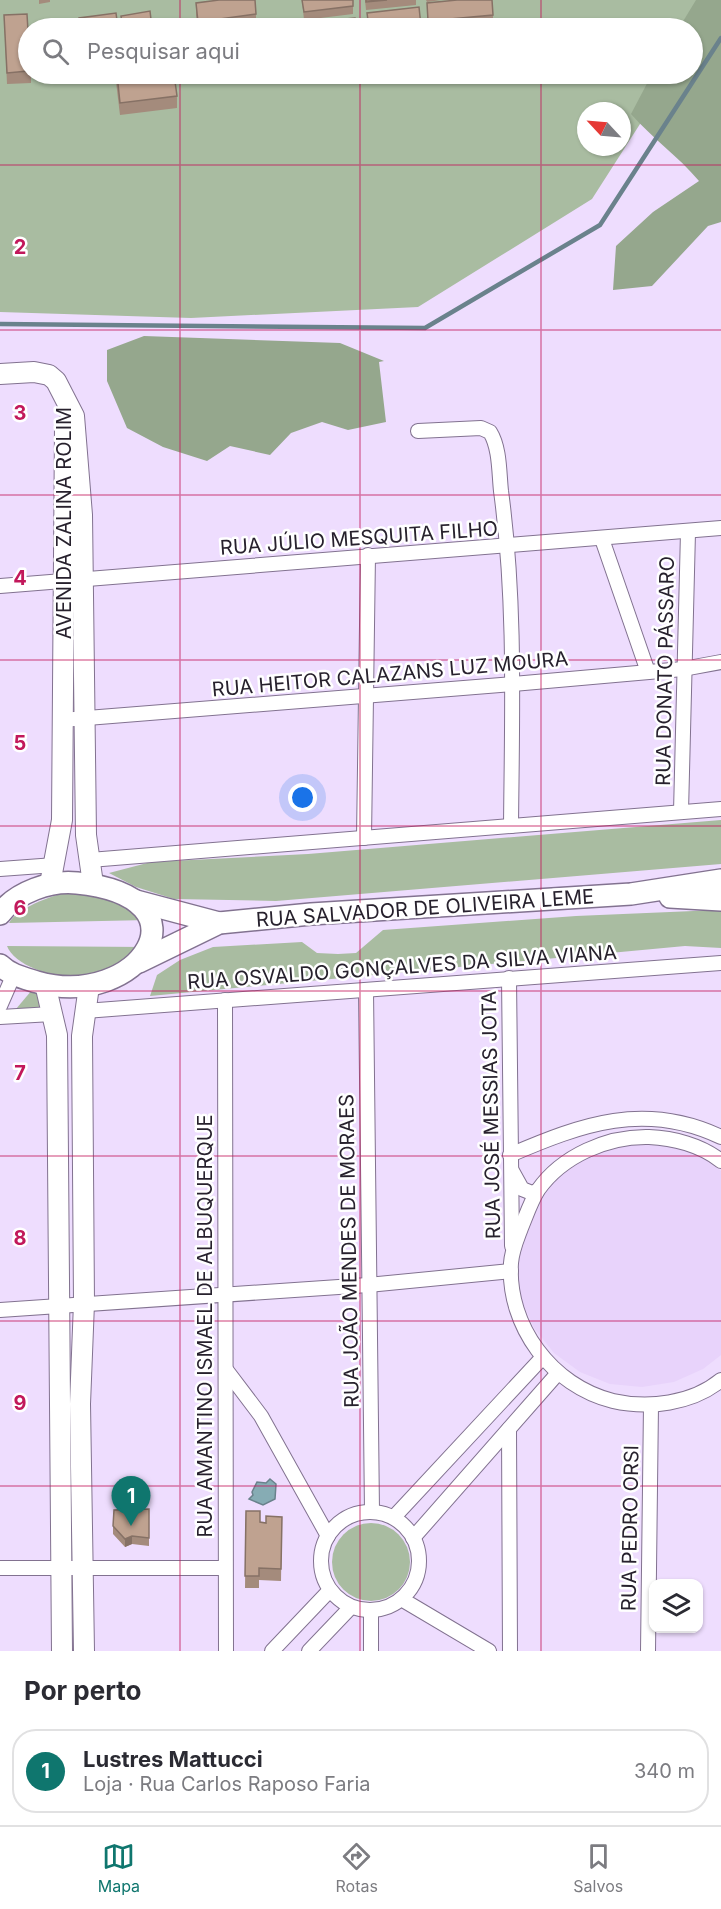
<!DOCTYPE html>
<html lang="pt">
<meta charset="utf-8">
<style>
:root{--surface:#fff;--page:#f7f7f7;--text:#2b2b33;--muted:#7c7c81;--line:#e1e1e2;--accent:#0f766e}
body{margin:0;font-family:Inter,sans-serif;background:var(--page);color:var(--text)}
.controls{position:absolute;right:18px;bottom:18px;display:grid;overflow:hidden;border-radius:12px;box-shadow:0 2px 4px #0004}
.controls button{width:54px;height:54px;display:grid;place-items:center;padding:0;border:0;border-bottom:2px solid var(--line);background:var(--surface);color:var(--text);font:30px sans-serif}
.compass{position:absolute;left:577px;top:102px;width:54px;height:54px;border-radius:50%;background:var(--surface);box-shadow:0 2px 4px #0004;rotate:296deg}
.you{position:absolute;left:303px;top:798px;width:21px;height:21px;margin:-15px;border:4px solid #fff;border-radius:50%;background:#1a73e8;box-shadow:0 0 0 9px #1a73e833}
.badge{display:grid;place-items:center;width:39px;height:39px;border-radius:50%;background:var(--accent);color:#fff;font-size:20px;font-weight:700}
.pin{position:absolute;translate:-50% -50px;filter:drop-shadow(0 2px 3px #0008)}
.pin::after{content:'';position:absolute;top:32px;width:21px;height:18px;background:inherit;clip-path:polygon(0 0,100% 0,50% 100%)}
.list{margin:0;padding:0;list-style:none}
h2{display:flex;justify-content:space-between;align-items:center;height:78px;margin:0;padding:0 24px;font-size:26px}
h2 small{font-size:20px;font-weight:400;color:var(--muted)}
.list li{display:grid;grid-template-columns:39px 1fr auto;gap:18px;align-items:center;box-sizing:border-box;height:84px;margin:0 12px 12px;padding:0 12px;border:2px solid var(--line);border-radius:24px}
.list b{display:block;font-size:22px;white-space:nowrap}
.list p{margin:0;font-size:20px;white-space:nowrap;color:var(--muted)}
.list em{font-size:20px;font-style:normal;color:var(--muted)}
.icon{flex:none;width:33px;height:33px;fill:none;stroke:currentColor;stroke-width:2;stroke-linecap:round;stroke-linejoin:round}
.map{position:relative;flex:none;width:721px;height:1651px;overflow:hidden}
.search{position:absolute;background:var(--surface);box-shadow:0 2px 4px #0004;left:18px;right:18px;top:18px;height:66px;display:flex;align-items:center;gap:15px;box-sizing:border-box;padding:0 21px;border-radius:33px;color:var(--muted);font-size:22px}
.sheet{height:174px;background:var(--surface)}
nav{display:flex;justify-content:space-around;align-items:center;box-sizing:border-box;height:84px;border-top:2px solid var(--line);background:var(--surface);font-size:16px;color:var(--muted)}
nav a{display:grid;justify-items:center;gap:3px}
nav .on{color:var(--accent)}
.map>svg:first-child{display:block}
.built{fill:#e8d3fb}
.green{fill:#a9bca1;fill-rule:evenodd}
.forest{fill:#95a78d}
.water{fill:#86acb4;stroke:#6a828c;stroke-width:1.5}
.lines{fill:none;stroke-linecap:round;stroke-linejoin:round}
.stream{stroke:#6a828c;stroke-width:4.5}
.street-casing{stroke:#827290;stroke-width:16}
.secondary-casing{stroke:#827290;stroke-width:22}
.primary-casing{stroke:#827290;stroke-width:24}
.street{stroke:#fff;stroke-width:14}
.secondary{stroke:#fff;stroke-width:20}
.primary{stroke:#fff;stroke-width:21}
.wall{fill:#a48b7c}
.shaded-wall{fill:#867165}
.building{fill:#bfa290;stroke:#867165;stroke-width:1.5}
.grid{fill:none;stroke:#c2185b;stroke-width:1.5;stroke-opacity:0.55}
.labels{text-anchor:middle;stroke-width:5;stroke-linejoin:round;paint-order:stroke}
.street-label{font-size:20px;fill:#27212d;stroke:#fff}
.grid-label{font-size:20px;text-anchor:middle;font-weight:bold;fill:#c2185b;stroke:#fff;stroke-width:5;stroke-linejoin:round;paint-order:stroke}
</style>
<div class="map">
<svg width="721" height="1651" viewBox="0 0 721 1651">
<rect width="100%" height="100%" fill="#eeddfe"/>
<polygon class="built" points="637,1140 669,1144 699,1155 721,1171 721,1355 703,1369 674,1382 642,1387 610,1384 580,1372 554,1353 534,1328 521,1299 517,1267 535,1206 551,1179 576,1158"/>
<g class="green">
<path d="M0,0h718l-26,28h-664v46h644l-80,125 -174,108 -227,11 -191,-6zM586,111h36v36h-36z"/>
<polygon points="721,820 721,864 276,901 174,899 136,887 109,873 151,862 308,854"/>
<path d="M78,890l35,6 35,24 -139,3c9,-17 50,-30 69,-33z"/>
<polygon points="717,910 721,911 721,948 685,946 150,996 157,975 180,960 213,947 302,942 317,953 338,954 356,953 383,930 576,916"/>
<path d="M7,946l139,1c-17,9 -33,21 -50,28 -23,9 -80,-5 -89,-29z"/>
<polygon points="32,990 39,994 45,1008 16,1009"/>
<circle cx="371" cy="1562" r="39"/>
</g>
<g class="forest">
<path d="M696,0h25v222l-13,4 -56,60 -39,4 3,-44 37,-34 46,-31c-21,-25 -47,-43 -68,-67l21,-40h40v-46h-13z"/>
<polygon points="144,336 340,343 384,361 379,362 386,422 348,430 322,422 291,433 270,455 230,446 207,461 163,447 127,428 107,381 107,350"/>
</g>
<polygon class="water" points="270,1479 276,1484 275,1499 263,1505 249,1499 253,1495 252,1492 257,1482 266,1483"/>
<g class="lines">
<polyline class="stream" points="0,324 425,328 600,225 721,38"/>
<g class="street-casing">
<g id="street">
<path d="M418,431l63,-3 9,4c10,16 9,41 11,59 15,111 11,223 10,335"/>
<polyline points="602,539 648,672"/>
<polyline points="0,586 721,528"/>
<polyline points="62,720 513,684 683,669 721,662"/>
<polyline points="681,812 688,532"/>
<polyline points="364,838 368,555"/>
<polyline points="90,860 721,809"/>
<polyline points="0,869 55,865"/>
<polyline points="509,978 512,1246"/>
<polyline points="366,990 372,1511"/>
<polyline points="225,1000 226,1651"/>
<polyline points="0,1006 14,974"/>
<polyline points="85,1011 721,963"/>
<polyline points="0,1017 52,1014"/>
<path d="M510,1155c72,-31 135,-54 211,-18"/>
<path d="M721,1161c-20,-16 -48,-23 -72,-24 -42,-1 -87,19 -111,53 -7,11 -12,26 -17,38 -4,11 -9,22 -10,35 -4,63 41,123 102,138 35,8 79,3 108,-21"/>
<polyline points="512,1171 522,1189 532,1193 537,1191"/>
<polyline points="0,1310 368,1285 511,1271"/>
<polyline points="227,1371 261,1416 328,1536"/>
<polyline points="509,1429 510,1651"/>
<circle cx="370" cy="1561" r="49"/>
<polyline points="394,1517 542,1358"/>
<polyline points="413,1538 558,1373"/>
<polyline points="0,1568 224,1568"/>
<polyline points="403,1600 489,1651"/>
<polyline points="272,1651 330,1590"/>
<polyline points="309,1651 351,1607"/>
<polyline points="371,1651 371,1611"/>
<polyline points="648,1651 651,1405"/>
</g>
</g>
<g class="secondary-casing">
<g id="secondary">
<polyline points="0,374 34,372 49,375 56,381 74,416 82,515 86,835 93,884"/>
<polyline points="50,884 62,820 65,426"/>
<polyline points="45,984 57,1035 62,1651"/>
<polyline points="84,1651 80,1404 84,1303 82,1036 89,986"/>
</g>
</g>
<g class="primary-casing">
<g id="primary">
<polyline points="670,897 721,900"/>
<polyline points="136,901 219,923"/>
<path d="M0,914c16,-22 51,-34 77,-31 138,14 62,128 -40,99 -13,-4 -27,-7 -37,-17"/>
<polyline points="139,962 219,923 311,914 631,894 721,880"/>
</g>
</g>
<use href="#street" class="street"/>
<use href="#secondary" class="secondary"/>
<use href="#primary" class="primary"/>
</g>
<g class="wall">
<polygon points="39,0 50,0 50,2 39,4"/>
<polygon points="302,0 353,0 353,14 304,20"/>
<polygon points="365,0 416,0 416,5 366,10"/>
<polygon points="426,0 441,0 427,2"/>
<polygon points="196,3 256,14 256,26 238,28 198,28 196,15"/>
<polygon points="427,3 493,15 493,26 472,28 428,28"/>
<polygon points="419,7 421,28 368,28 367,13"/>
<polygon points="4,15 28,31 28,74 31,74 31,83 7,84"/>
<polygon points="116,74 177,96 177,108 120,115 116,82"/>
<polygon points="149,1509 149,1546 132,1544 125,1547 113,1534 113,1526"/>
<polygon points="246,1511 260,1522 266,1523 282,1517 281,1581 259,1580 259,1588 245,1588"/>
</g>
<polygon class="shaded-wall" points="132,1536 132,1544 125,1547 125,1539"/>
<g class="building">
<polygon points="219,0 255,0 256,14 198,22 196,3"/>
<polygon points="302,0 353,0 353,6 304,12"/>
<polygon points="366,0 387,0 366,2"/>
<polygon points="457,0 492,0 493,15 428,21 427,3"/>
<polygon points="419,7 421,26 396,28 369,28 367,13"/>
<polygon points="150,11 152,28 123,28 121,16"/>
<polygon points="116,13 118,28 80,28 79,18"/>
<polygon points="27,14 28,31 28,71 7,73 4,15"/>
<polygon points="355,18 357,28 305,28 304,23"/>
<polygon points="117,74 174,74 177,96 120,103"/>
<polygon points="149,1509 149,1538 132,1536 125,1539 113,1526 114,1510"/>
<polygon points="246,1511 260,1511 260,1522 266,1523 266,1516 282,1517 281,1569 259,1568 259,1576 245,1576"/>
</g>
<path class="grid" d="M180,0v28M360,0v28M541,0v28M180,74v1577M360,74v1577M541,74v1577M0,165h721M0,330h721M0,495h721M0,660h721M0,826h721M0,991h721M0,1156h721M0,1321h721M0,1486h721"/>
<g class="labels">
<g class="street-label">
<text transform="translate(64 523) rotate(-90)" y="7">AVENIDA ZALINA ROLIM</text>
<text transform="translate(359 538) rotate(-4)" y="7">RUA JÚLIO MESQUITA FILHO</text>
<text transform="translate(665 671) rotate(-89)" y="7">RUA DONATO PÁSSARO</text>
<text transform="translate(390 674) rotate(-5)" y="7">RUA HEITOR CALAZANS LUZ MOURA</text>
<text transform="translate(425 908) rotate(-4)" y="7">RUA SALVADOR DE OLIVEIRA LEME</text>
<text transform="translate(402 967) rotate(-4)" y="7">RUA OSVALDO GONÇALVES DA SILVA VIANA</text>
<text transform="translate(491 1115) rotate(-91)" y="7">RUA JOSÉ MESSIAS JOTA</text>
<text transform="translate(349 1251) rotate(-91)" y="7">RUA JOÃO MENDES DE MORAES</text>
<text transform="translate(205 1326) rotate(-90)" y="7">RUA AMANTINO ISMAEL DE ALBUQUERQUE</text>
<text transform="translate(630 1528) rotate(-89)" y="7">RUA PEDRO ORSI</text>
</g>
</g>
<g class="grid-label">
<text x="20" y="254">2</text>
<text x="20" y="420">3</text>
<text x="20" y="585">4</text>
<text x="20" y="750">5</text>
<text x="20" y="915">6</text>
<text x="20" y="1080">7</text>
<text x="20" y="1245">8</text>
<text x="20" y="1410">9</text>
</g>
</svg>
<div class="controls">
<button><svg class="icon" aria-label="layers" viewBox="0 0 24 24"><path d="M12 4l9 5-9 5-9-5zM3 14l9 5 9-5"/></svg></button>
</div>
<svg class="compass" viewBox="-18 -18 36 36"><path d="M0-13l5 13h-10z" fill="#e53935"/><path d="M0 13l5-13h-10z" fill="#7c7c81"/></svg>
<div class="you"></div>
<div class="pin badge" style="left:131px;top:1526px">1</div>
<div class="search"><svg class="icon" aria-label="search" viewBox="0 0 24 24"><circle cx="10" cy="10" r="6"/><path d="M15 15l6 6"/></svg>Pesquisar aqui</div>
</div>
<section class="sheet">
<h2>Por perto<small></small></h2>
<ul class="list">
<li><span class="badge">1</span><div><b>Lustres Mattucci</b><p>Loja · Rua Carlos Raposo Faria</p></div><em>340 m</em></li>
</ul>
</section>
<nav>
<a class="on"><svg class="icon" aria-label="map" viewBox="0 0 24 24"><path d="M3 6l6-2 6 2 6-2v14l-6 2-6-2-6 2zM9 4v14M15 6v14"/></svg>Mapa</a>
<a><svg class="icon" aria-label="directions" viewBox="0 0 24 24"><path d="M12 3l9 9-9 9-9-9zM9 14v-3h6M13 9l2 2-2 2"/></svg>Rotas</a>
<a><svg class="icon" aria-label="saved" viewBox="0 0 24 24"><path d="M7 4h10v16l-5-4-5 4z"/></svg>Salvos</a>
</nav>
